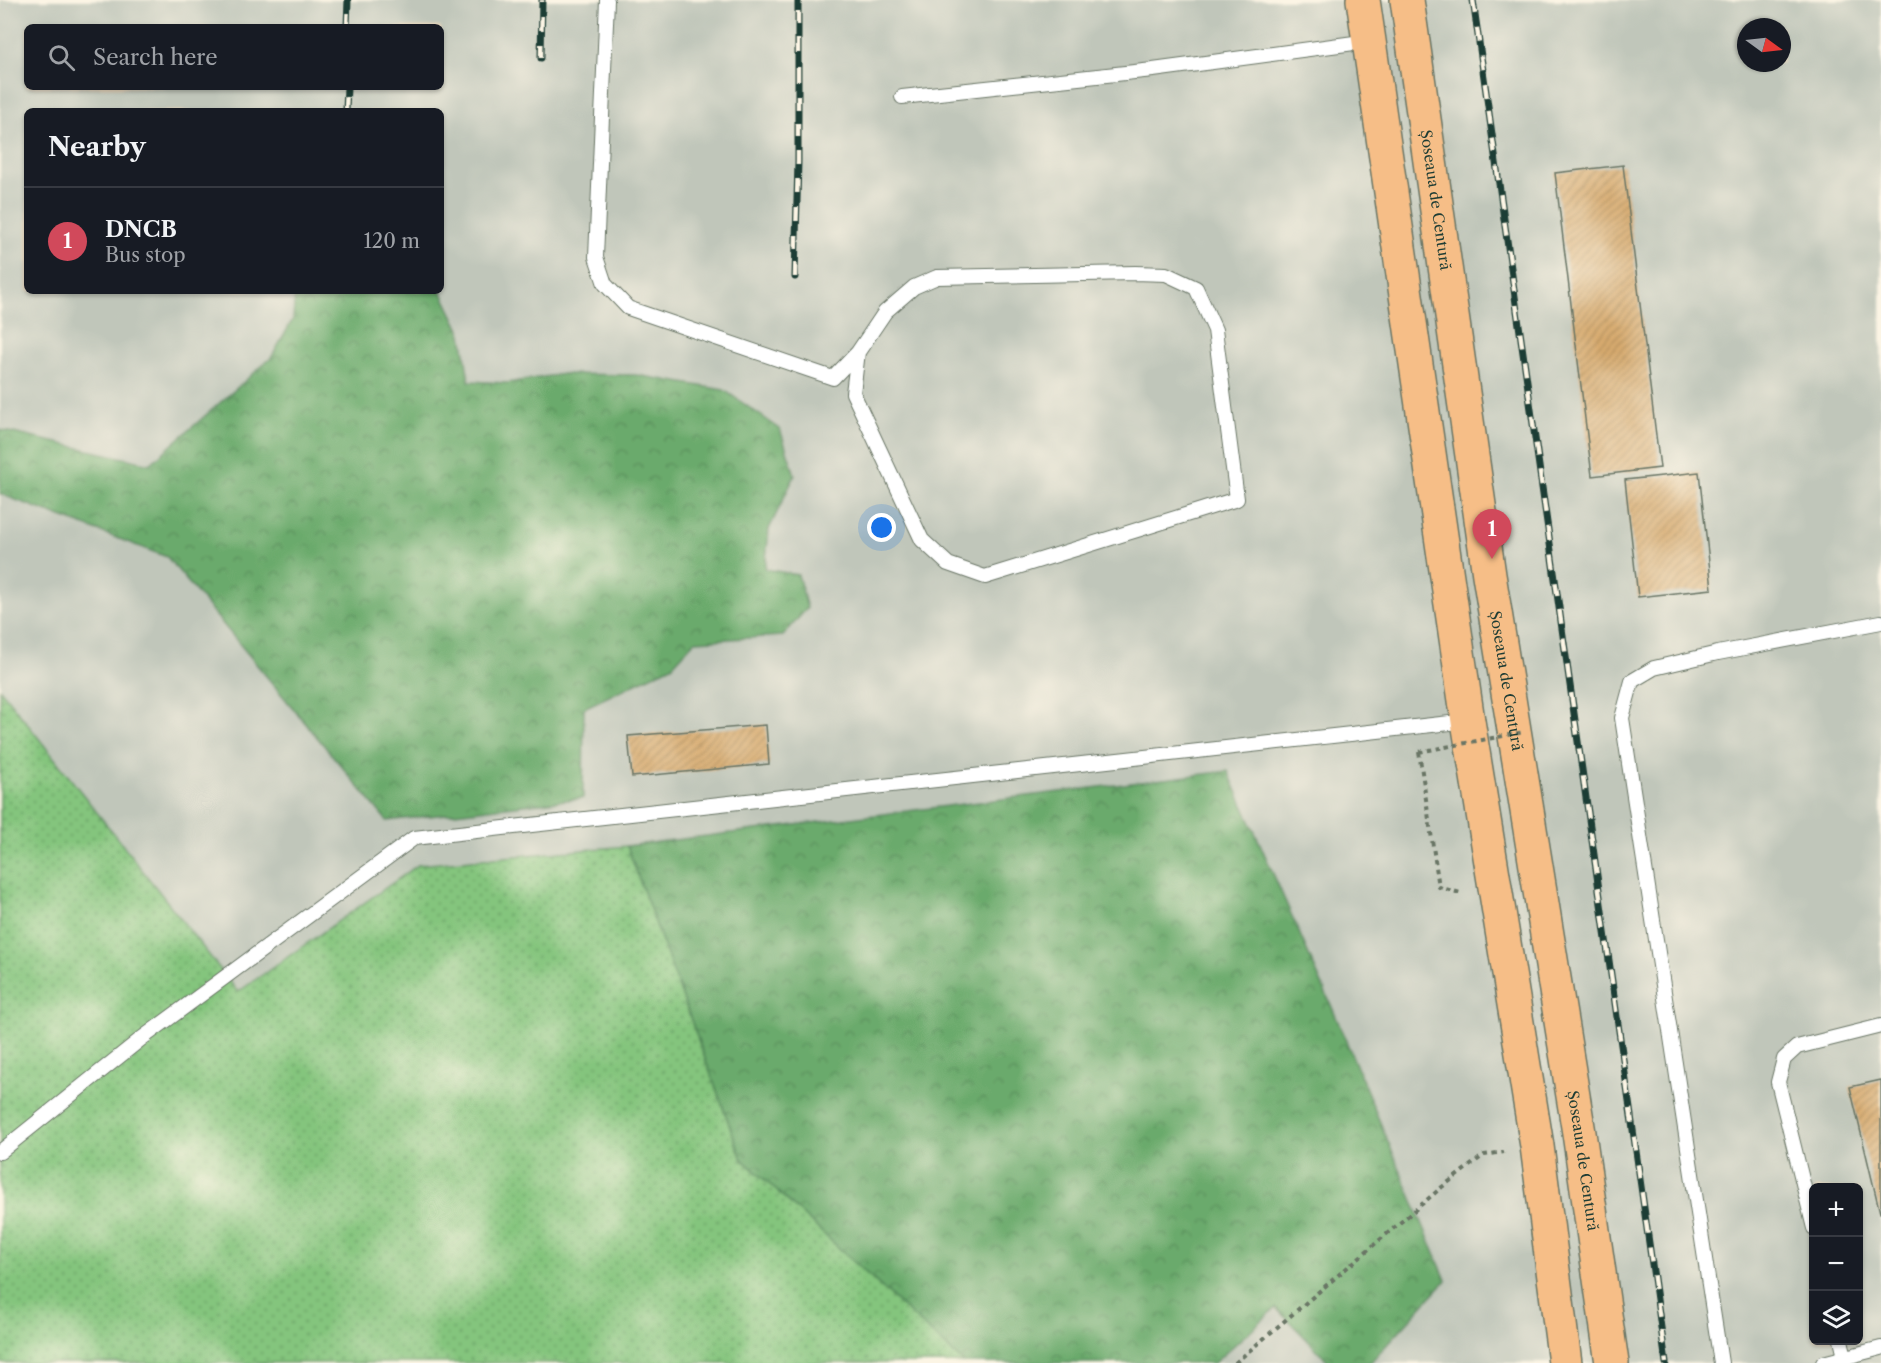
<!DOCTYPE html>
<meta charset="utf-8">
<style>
:root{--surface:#171b24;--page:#20242c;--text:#f1f3f6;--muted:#9ea1a6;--line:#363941;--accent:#d1495b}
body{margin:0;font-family:"Libre Caslon Text",serif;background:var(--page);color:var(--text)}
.controls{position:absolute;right:18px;bottom:18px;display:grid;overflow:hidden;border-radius:9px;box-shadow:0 2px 4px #0004}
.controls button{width:54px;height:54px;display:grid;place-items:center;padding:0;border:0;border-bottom:2px solid var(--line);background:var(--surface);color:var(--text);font:30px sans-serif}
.compass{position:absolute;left:1737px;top:18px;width:54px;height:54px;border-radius:50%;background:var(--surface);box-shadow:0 2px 4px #0004;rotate:105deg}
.you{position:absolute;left:882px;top:528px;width:21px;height:21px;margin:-15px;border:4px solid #fff;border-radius:50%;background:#1a73e8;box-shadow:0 0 0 9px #1a73e833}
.badge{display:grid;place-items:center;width:39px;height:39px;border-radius:50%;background:var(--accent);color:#fff;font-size:20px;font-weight:700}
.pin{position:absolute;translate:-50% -50px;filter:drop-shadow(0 2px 3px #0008)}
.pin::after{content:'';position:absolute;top:32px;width:21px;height:18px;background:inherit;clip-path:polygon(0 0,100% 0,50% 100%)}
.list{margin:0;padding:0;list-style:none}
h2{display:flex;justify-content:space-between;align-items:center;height:78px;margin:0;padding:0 24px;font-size:26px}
h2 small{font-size:20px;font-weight:400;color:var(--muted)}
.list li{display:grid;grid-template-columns:39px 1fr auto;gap:18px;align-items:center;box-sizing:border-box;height:108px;padding:0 24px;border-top:2px solid var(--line)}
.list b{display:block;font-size:22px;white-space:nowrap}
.list p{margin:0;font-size:20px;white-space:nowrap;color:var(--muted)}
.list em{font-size:20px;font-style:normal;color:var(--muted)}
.icon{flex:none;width:33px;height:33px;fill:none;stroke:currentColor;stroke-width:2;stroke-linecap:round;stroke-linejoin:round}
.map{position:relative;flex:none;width:1881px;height:1363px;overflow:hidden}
.search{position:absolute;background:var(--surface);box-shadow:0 2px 4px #0004;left:24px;top:24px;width:420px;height:66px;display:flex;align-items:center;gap:15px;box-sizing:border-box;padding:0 21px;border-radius:9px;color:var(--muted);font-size:22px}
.panel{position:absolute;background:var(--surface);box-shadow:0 2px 4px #0004;left:24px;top:108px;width:420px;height:186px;border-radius:9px}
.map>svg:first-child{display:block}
.industrial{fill:#c0c6ba;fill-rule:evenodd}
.grass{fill:url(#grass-dots);stroke:#528158;stroke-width:1.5}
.forest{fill:url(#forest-crowns);stroke:#457450;stroke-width:1.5}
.building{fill:url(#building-hatch)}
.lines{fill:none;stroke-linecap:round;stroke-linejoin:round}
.lane-casing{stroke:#697565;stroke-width:16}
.primary-casing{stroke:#697565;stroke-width:36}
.path{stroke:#697565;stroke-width:4;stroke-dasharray:4.5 4.5;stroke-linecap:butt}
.lane{stroke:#fff;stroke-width:14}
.primary{stroke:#f6be87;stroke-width:33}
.rail-casing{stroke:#1f3d34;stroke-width:7}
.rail{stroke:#fcf5e5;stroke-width:4.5;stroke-dasharray:14;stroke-linecap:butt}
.path-bridge{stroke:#697565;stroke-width:4;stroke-dasharray:4.5 4.5;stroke-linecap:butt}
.labels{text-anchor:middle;stroke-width:4.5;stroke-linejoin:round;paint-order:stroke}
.street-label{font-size:15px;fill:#1f3d34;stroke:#fcf5e5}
</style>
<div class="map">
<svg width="1881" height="1363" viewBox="0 0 1881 1363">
<defs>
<pattern id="grass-dots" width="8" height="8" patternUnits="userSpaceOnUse" patternTransform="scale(1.5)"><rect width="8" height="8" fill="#84c57d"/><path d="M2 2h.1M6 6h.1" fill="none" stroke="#6ba167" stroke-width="1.8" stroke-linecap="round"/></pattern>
<pattern id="forest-crowns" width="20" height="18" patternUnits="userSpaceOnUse" patternTransform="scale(1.5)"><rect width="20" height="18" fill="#6baa6c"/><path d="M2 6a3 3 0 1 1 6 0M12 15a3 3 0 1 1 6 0" fill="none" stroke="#578c5a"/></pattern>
<pattern id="building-hatch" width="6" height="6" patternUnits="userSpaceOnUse" patternTransform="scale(1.5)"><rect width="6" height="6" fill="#d7aa6e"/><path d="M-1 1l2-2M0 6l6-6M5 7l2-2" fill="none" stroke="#ae8c5b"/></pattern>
</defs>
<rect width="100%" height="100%" fill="#fcf5e5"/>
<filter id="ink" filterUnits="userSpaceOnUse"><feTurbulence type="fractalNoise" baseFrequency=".0167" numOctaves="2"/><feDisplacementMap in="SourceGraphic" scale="12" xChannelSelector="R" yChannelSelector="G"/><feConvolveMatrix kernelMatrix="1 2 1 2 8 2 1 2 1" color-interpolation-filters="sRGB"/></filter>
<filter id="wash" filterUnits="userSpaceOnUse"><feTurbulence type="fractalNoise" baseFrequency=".008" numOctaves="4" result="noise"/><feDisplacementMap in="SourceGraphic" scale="24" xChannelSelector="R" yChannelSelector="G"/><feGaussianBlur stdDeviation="1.35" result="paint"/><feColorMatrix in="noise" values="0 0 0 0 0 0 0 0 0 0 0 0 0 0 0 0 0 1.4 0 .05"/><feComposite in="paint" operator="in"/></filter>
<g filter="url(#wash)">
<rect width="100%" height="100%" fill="#f2ddbf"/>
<path class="industrial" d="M0,0h1881v1363h-1881zM27,27h414v60h-414zM1746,27h36v36h-36zM27,111h414v180h-414zM1814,1188h44v152h-44z"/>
<polygon class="grass" points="0,689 238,992 418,865 627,846 742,1159 964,1363 0,1363"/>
<g class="forest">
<polygon points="295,291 441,291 462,334 469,381 507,383 563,374 636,375 724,390 780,429 795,475 769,529 765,569 798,575 807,608 783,636 695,641 672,666 584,708 583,798 387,821 167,557 0,494 0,430 150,464 271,358 293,319"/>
<polygon points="1228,771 1331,1005 1446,1280 1370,1363 1330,1363 1276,1308 1214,1363 964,1363 742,1159 627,846"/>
</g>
<g id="blocks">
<g class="building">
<polygon points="1623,165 1660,468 1592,476 1555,173"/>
<polygon points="1699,472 1712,589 1638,597 1625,480"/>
<polygon points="766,725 769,764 632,777 628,736"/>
<polygon points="1881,1080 1881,1213 1880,1213 1850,1087"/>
</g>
</g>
</g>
<g filter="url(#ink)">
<use href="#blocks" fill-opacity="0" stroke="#697565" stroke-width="1.5"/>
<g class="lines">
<g class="lane-casing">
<g id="lane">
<polyline points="607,0 596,257 605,284 628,308 833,378 858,352 853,393 922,540 948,564 985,577 1237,499 1215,330 1196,288 1166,274 1135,273 937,277 914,287 885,312 858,352"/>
<polyline points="902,97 1153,70 1369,41"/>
<polyline points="0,1152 141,1039 414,838 1468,721"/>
<polyline points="1814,1228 1778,1082 1784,1059 1797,1047 1881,1026"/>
<polyline points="1841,1340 1845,1357"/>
<polyline points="1721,1363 1622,718 1632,681 1654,668 1718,653 1881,622"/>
<polyline points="1823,1363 1881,1348"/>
</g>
</g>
<g class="primary-casing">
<g id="primary">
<polyline points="1363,0 1468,721 1537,1146 1565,1363"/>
<path id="s1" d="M1407,0l82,575 90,558 33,230"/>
</g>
</g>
<g class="path">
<polyline points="1419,752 1439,887 1460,893"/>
<polyline points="1235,1363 1442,1187 1484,1155 1504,1152"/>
</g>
<use href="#lane" class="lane"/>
<use href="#primary" class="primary"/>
<g class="rail-casing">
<g id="rail">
<polyline points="1473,0 1666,1363"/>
<polyline points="347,27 348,0"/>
<polyline points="541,58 542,0"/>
<polyline points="346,111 347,87"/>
<polyline points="795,277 798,161 798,0"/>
</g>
</g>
<use href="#rail" class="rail"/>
<polyline class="path-bridge" points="1419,752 1524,732"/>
</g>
</g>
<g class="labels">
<g class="street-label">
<text dy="5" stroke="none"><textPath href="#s1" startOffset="202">Șoseaua de Centură</textPath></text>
<text dy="5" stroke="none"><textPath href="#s1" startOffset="688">Șoseaua de Centură</textPath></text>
<text dy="5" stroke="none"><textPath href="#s1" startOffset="1174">Șoseaua de Centură</textPath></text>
</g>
</g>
</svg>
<div class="controls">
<button>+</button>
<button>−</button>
<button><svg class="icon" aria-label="layers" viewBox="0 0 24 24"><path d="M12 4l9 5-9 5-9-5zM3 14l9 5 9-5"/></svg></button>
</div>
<svg class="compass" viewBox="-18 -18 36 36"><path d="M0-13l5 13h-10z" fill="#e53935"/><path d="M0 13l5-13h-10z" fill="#9ea1a6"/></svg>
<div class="you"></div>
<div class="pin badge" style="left:1492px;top:559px">1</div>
<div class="search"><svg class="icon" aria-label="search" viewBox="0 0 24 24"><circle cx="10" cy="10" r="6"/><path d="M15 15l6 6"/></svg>Search here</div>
<section class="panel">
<h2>Nearby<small></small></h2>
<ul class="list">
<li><span class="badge">1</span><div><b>DNCB</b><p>Bus stop</p></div><em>120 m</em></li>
</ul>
</section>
</div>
